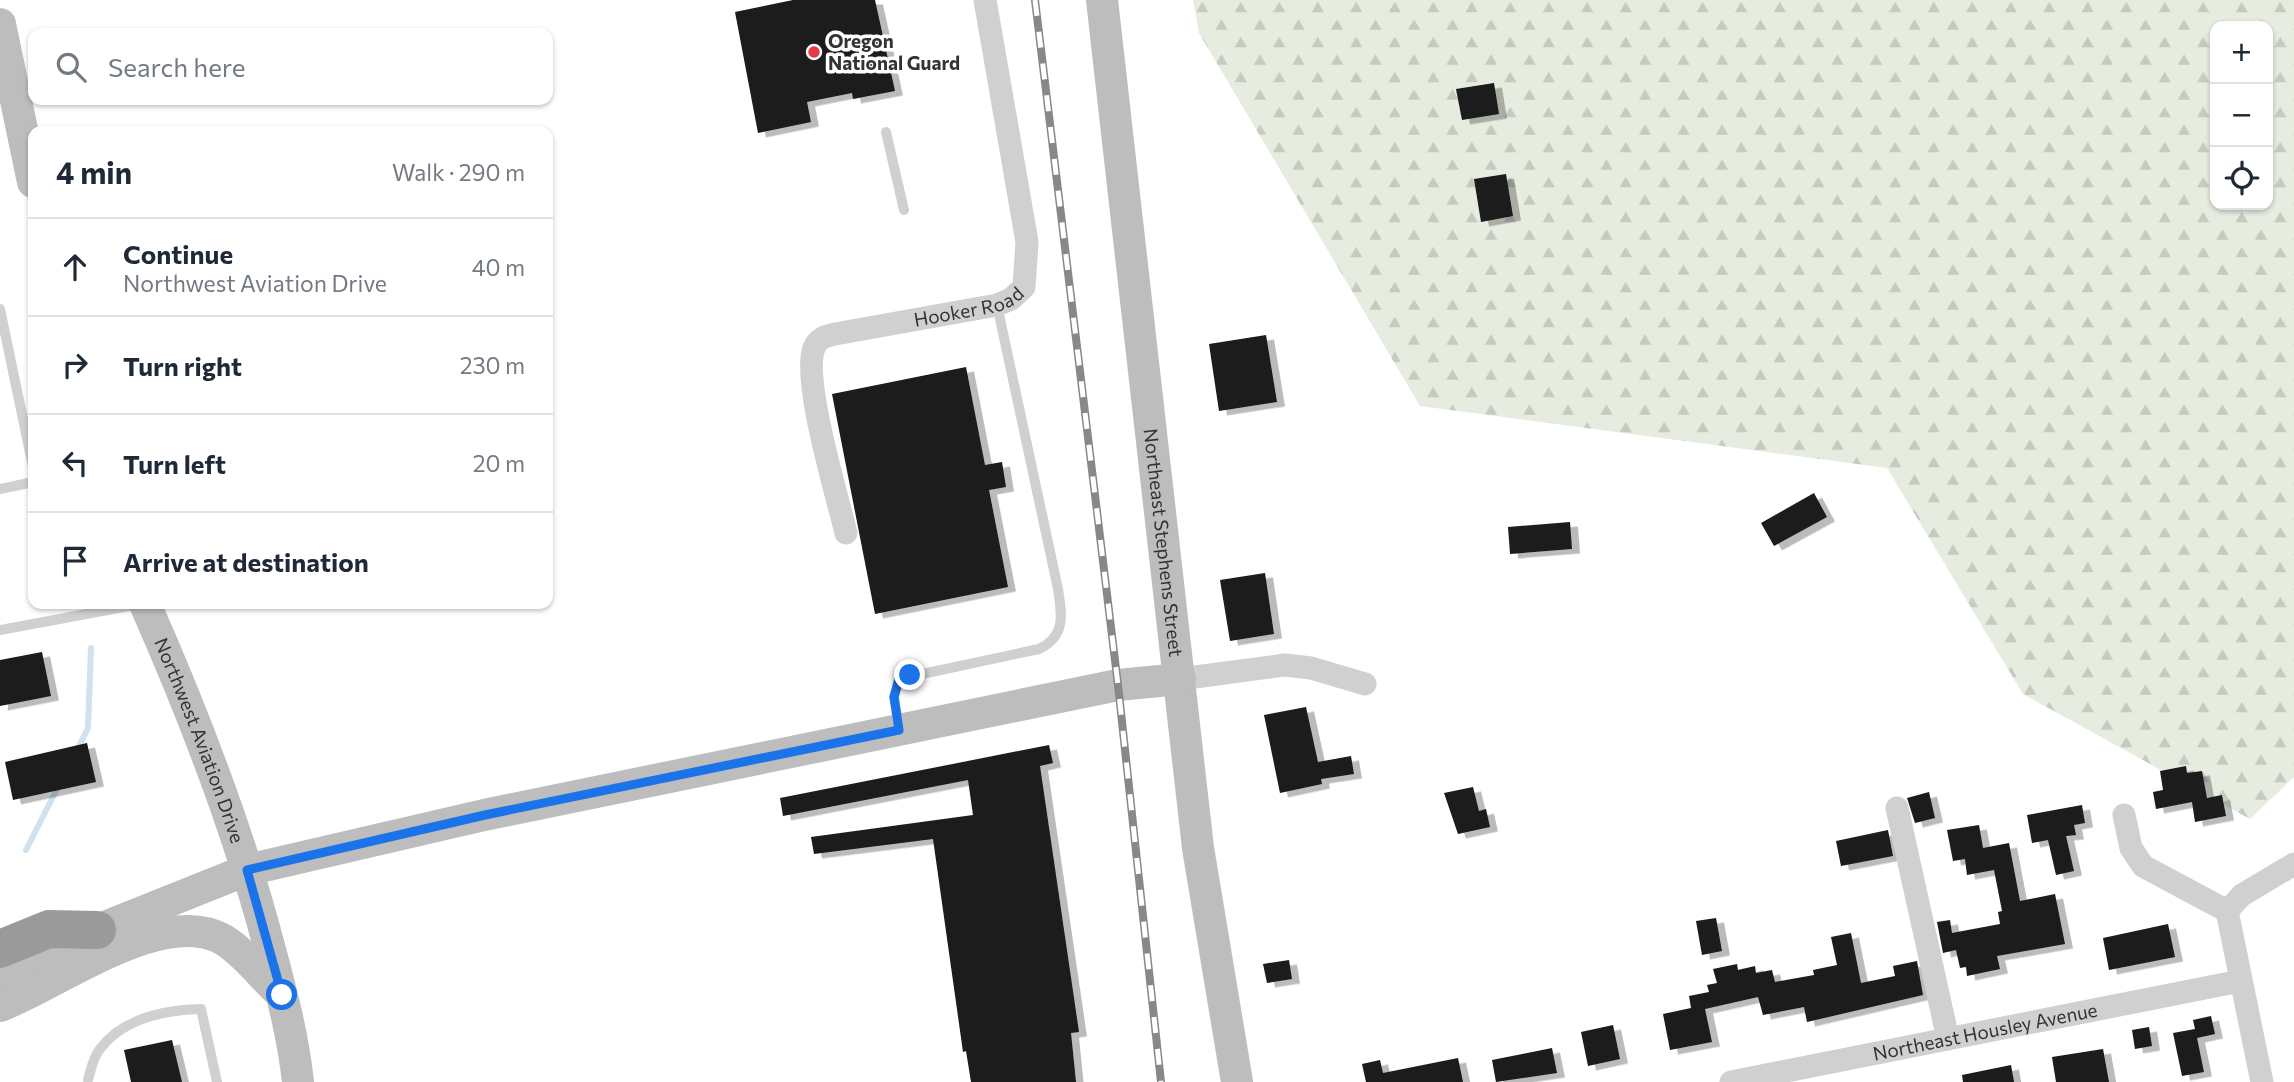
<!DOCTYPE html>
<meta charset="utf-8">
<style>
:root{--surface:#fff;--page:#f6f6f7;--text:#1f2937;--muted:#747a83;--line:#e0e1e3}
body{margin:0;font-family:Commissioner,sans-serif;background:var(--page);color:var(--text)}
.controls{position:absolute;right:21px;top:21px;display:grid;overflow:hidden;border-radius:14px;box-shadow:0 2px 5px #0004}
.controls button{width:63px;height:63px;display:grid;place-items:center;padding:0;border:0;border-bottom:2px solid var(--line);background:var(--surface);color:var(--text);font:35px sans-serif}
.stop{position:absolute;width:21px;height:21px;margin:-16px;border:5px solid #1a73e8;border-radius:50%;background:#fff}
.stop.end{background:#1a73e8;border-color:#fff;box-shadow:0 2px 7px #0008}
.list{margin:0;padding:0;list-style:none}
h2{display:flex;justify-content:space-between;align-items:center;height:91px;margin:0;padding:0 28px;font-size:30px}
h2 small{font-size:23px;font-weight:400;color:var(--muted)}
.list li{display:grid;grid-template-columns:46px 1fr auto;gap:21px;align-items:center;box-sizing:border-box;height:98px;padding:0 28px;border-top:2px solid var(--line)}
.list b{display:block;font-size:26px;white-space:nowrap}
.list p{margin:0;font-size:23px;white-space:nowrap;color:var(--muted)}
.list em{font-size:23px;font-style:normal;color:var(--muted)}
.icon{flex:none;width:38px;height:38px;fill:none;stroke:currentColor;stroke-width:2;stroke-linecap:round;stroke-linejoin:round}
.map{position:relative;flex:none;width:2294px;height:1082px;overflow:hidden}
.search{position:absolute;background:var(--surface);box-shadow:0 2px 5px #0004;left:28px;top:28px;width:525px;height:77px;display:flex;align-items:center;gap:18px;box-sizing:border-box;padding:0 24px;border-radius:14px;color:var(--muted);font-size:26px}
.panel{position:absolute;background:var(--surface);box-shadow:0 2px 5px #0004;left:28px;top:126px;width:525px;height:483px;border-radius:14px}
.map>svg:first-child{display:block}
.forest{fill:url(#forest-firs);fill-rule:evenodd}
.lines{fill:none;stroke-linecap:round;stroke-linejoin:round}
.stream{stroke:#cfe2ee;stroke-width:6}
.building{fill:#1a1a1a;filter:url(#shadow)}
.lane{stroke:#d0d0d0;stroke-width:10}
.street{stroke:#d0d0d0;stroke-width:23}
.secondary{stroke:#bdbdbd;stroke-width:32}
.highway{stroke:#9a9a9a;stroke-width:38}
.rail-casing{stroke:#888;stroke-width:8}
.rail{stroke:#fff;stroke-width:5;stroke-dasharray:16;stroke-linecap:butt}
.route{stroke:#1a73e8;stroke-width:9}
.poi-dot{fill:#e63946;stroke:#fff;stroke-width:2.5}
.labels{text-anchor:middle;stroke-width:7;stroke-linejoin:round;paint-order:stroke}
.poi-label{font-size:19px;font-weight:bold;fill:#333;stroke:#fff;text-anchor:start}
.street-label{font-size:19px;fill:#333;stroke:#fff}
</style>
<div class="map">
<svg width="2294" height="1082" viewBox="0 0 2294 1082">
<defs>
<pattern id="forest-firs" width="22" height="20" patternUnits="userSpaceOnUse" patternTransform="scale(1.75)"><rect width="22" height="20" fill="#e6ecdf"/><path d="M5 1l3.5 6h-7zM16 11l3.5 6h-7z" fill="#c6cbc0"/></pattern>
<filter id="shadow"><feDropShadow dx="8" dy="4.5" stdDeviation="0" flood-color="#0004"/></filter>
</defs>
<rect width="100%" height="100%" fill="#fff"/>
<path class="forest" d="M1193,0h1101v777l-44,42 -227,-125 -136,-226 -467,-62 -221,-373zM2215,26h53v179h-53z"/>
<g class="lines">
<g class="stream">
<polyline points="76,752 88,728 91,648"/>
<polyline points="26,850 60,783"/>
</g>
</g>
<g class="building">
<polygon points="793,0 875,0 895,91 853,99 852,93 807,102 811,122 758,133 735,12"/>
<polygon points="1494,83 1499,114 1462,120 1456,89"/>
<polygon points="1506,174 1513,216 1481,222 1474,179"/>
<polygon points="1266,335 1277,402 1219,411 1209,344"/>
<polygon points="966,367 985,465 1002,462 1006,487 989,490 1008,587 875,614 832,394"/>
<polygon points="1814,493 1827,517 1774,546 1761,523"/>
<polygon points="1570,522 1572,549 1510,554 1508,527"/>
<polygon points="1265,573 1274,634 1230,641 1220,580"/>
<polygon points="42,652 51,696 0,706 0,660"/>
<polygon points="1306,707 1318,762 1351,756 1354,774 1321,779 1322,784 1280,793 1264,715"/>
<polygon points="87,743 96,782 13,800 5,762"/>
<polygon points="1049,745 1053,763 1040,766 1079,1032 1071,1033 1076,1082 971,1082 966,1051 963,1052 933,839 814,854 811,837 973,815 968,780 783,816 780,798"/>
<polygon points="2186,766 2187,773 2202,771 2207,798 2222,795 2226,816 2195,822 2192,802 2156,809 2153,792 2163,790 2160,771"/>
<polygon points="1473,787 1479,811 1486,809 1490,827 1458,834 1444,793"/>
<polygon points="1929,792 1935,818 1915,823 1907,798"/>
<polygon points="2082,805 2085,823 2074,825 2076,835 2066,836 2074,871 2056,875 2048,840 2032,843 2027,815"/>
<polygon points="1979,825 1983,848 2009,843 2020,901 2055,894 2065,944 1997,956 2000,969 1967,976 1966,967 1960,968 1956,950 1943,953 1937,922 1950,920 1952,933 2000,924 1998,912 2002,911 1994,870 1967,875 1965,859 1953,861 1947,830"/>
<polygon points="1888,830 1893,856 1841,866 1836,841"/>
<polygon points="1716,918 1722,951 1702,955 1696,921"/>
<polygon points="2168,924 2175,957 2109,970 2103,938"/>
<polygon points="1851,933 1861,983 1895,976 1893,966 1917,961 1923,995 1807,1022 1804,1007 1763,1015 1758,997 1705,1009 1712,1042 1670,1050 1663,1014 1691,1008 1689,996 1709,992 1707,985 1717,983 1713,969 1737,964 1738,970 1755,966 1756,973 1772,970 1775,982 1814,975 1813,970 1837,965 1831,937"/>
<polygon points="1289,960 1292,979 1267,983 1263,964"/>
<polygon points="2211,1016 2215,1034 2197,1038 2204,1072 2182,1076 2173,1033 2195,1029 2193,1020"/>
<polygon points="1613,1025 1620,1059 1588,1066 1581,1032"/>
<polygon points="2149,1027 2152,1046 2135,1049 2132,1030"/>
<polygon points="172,1040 182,1082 131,1082 124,1050"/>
<polygon points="1552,1048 1557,1073 1496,1082 1492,1060"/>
<polygon points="2103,1049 2109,1082 2056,1082 2052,1057"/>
<polygon points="1458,1058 1463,1082 1366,1082 1362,1064 1380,1060 1383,1073"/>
<polygon points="2011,1065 2014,1082 1963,1082 1962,1075"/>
</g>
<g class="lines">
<g class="lane">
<polyline points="886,132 904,210"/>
<polyline points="0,309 33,467"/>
<polyline points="0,489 33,482"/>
<polyline points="0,630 140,604"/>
<path d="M899,727l-5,-30 5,-18 140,-30c27,-13 23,-34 19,-60l-61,-284"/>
<path d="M88,1080c3,-10 5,-23 12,-31 23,-31 65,-39 101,-40l16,73"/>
</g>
<g class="street">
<path id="s1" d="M846,533c-9,-38 -44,-153 -32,-185 4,-10 12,-12 21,-14l162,-29 14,-6 13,-12 3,-45 -42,-242"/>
<polyline points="1180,679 1285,665 1311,668 1365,684"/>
<polyline points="1897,808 1948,1039"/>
<polyline points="2124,815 2131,848 2143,866 2227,911"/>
<polyline points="2227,911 2262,1082"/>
<polyline points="2227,911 2242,895 2294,864"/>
<path id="s2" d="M1731,1082l509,-101"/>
</g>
<g class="secondary">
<path id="s3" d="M1102,0l96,848 39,234"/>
<polyline points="0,24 33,182"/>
<path id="s4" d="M145,604c49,111 93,224 124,342 12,45 24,89 29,136"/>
<polyline points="0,980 97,930 247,870 484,815 1118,685 1180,679"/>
<path d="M0,1006c58,-22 164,-102 224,-66 22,14 36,34 55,52"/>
</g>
<polyline class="highway" points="0,949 49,929 97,930"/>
<g class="rail-casing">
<polyline id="rail" points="1035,0 1118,685 1161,1082"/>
</g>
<use href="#rail" class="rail"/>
</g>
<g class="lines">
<polyline class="route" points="282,995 247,870 485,815 899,730 894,697 899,679 910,675"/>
</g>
<circle class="poi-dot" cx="814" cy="52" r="7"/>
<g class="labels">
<g class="poi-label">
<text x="828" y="48">Oregon<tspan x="828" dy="22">National Guard</tspan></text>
</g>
<g class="street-label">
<text dy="7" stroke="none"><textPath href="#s1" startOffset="352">Hooker Road</textPath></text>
<text dy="7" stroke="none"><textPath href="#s3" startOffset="546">Northeast Stephens Street</textPath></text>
<text dy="7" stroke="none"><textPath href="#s4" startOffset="147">Northwest Aviation Drive</textPath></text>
<text dy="7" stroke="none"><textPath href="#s2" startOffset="259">Northeast Housley Avenue</textPath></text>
</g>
</g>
</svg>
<div class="controls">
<button>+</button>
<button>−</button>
<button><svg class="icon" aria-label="locate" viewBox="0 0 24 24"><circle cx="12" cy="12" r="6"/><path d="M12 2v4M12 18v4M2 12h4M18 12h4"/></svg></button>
</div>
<div class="stop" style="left:282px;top:995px"></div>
<div class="stop end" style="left:910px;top:675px"></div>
<div class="search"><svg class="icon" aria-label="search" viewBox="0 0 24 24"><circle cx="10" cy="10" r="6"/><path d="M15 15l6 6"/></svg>Search here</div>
<section class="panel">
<h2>4 min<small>Walk · 290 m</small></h2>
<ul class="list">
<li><svg class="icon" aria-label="ahead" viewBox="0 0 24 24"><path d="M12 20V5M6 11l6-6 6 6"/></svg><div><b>Continue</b><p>Northwest Aviation Drive</p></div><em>40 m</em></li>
<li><svg class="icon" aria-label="right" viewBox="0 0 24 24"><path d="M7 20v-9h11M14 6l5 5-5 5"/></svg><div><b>Turn right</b></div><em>230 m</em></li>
<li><svg class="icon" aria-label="left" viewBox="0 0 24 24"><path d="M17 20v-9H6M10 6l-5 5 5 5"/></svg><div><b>Turn left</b></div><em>20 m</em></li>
<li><svg class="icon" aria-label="arrive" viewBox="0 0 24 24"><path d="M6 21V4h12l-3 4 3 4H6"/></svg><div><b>Arrive at destination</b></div></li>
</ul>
</section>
</div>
